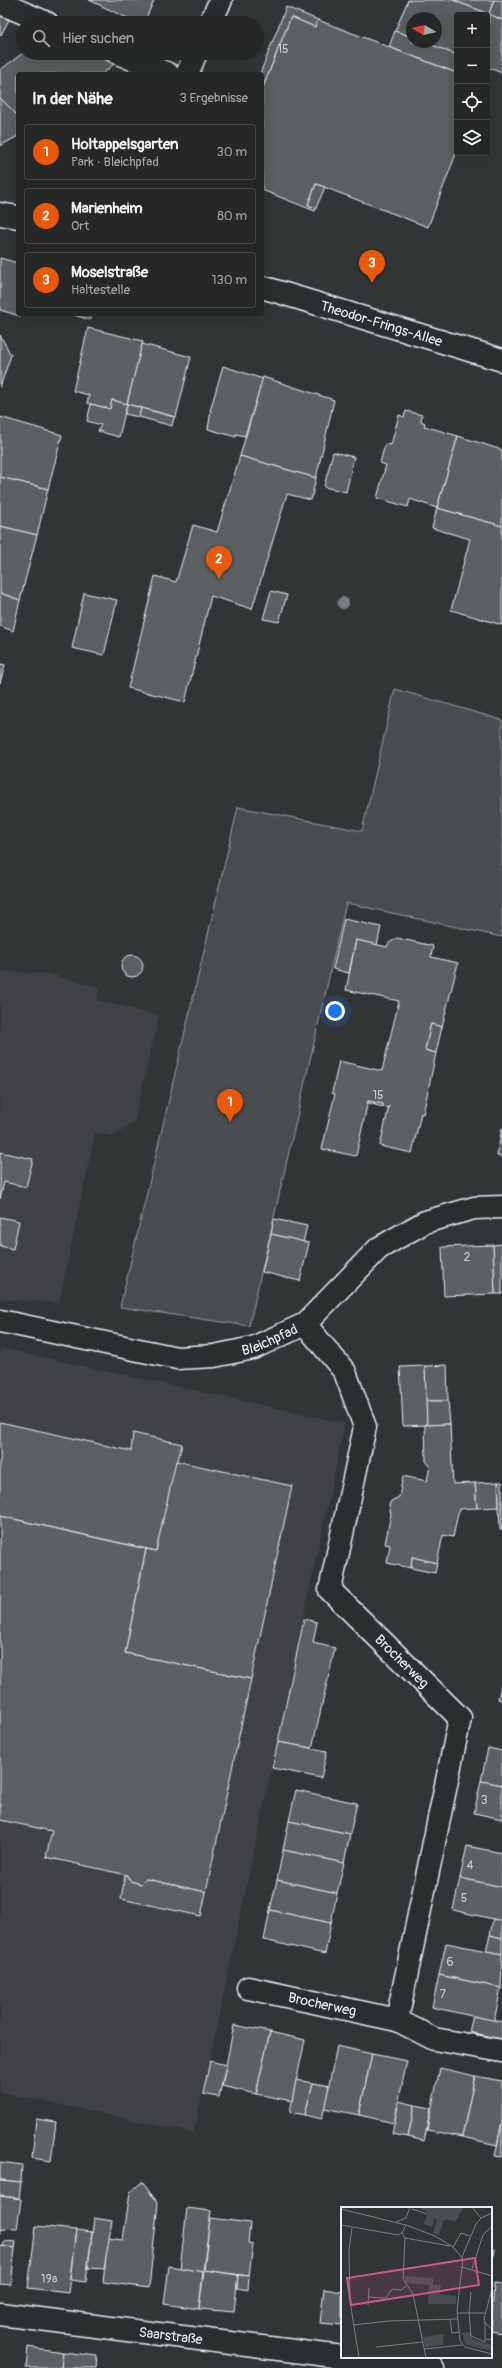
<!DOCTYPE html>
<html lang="de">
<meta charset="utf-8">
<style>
:root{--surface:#262828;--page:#2e3030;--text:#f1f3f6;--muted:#a4a6a8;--line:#424445;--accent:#ea580c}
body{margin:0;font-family:Pangolin,sans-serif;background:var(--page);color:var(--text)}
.controls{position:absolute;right:12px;top:12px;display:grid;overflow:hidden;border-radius:4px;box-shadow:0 4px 16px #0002}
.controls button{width:36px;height:36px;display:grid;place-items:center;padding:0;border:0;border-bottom:1px solid var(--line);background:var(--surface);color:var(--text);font:20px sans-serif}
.compass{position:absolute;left:406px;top:12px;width:36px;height:36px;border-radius:50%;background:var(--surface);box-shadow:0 4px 16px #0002;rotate:279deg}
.you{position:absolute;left:335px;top:1011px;width:14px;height:14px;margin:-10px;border:3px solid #fff;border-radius:50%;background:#1a73e8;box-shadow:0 0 0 6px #1a73e833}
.badge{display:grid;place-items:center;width:26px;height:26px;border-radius:50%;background:var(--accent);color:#fff;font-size:13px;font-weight:700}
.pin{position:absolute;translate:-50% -33px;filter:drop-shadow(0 1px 2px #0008)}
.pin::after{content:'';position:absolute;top:21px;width:14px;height:12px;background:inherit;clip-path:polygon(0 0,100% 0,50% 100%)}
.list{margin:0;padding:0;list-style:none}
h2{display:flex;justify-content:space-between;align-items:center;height:52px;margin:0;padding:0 16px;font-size:17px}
h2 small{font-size:13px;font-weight:400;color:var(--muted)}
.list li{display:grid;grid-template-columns:26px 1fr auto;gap:12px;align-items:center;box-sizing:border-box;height:56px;margin:0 8px 8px;padding:0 8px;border:1px solid var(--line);border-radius:4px}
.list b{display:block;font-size:15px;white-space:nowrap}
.list p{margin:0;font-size:13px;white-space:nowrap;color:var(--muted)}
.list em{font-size:13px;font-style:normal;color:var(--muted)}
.icon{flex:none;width:22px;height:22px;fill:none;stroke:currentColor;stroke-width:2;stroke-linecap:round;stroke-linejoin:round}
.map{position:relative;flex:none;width:502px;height:2368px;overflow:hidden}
.search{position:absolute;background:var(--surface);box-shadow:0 4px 16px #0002;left:16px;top:16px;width:248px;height:44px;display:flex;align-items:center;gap:10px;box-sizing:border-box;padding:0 14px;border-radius:22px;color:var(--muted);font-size:15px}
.panel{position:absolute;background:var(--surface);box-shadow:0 4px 16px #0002;left:16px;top:72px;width:248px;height:244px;border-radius:4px}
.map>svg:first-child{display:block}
.built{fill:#3f4244}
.green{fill:#494d4f;stroke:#989fa4}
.building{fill:#5c6063;stroke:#e8f1f8}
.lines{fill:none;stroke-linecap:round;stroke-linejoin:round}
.minor-casing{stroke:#e8f1f8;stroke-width:25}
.major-casing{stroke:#e8f1f8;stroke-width:25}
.minor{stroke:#2a2d2e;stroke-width:22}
.major{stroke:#2a2d2e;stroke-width:22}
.tree{fill:#777d80}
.labels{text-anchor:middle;stroke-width:3.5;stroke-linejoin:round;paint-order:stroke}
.number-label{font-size:12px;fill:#c5cdd3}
.street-label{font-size:14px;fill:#e8f1f8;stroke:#2a2d2e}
.inset-road{fill:none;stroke:#7b8084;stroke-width:1}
.view{fill:#cd598a;fill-opacity:0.15;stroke:#cd598a;stroke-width:2}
.inset-edge{fill:none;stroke:#e8f1f8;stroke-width:2}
</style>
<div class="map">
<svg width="502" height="2368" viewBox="0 0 502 2368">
<rect width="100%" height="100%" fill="#323536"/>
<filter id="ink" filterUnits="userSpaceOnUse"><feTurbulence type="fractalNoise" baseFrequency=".025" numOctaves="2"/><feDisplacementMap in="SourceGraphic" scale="8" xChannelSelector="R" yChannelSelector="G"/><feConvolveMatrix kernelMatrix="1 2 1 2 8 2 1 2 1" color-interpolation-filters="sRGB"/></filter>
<g filter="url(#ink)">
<g class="built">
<polygon points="0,971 50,974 99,987 97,1000 159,1016 134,1122 113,1136 95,1133 59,1303 0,1299"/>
<polygon points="0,1348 345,1423 194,2133 0,2092"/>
</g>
<polygon class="green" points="395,689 502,720 502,937 346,903 249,1326 120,1307 238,807 362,831"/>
<g class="building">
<polygon points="89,0 154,0 144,23 138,23"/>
<polygon points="408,0 453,0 489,14 487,19 487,15 457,15 457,55 424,42 436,42 436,18 412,18 412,37 395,31"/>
<polygon points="453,0 494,0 489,14"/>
<polygon points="494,0 502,0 502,20 489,14"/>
<polygon points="286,7 318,20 315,27 291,17 262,90 262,74 260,74"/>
<polygon points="0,11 11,16 1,35 0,34"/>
<polygon points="489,14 502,20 502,73 487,67"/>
<polygon points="291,17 315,27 318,20 457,73 457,151 428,227 316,184 308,205 316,208 315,211 262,190 262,90"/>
<polygon points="395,31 412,37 412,42 424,42 457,55 457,73 389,47"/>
<polygon points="23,53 91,53 114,64 102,74 18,74 18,116 0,98 0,70"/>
<polygon points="0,98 18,116 18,136 0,146"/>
<polygon points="316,184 325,187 316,208 308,205"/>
<polygon points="0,258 18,263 18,314 21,314 20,316 0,310"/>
<polygon points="71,314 92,314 90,320"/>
<polygon points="88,328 143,341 127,404 112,400 110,409 91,404 87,403 89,395 73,391"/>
<polygon points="0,335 11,355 0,387"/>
<polygon points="142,344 191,357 176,417 127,404"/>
<polygon points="223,366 263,379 245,436 236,434 236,437 208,429 211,411 210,411"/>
<polygon points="263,377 334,400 316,478 240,456"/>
<polygon points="112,400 127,404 119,437 98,431 101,425 87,421 91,404 110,409"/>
<polygon points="127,404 141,408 139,417 125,414"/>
<polygon points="141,408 174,417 172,426 139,417"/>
<polygon points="406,411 422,415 421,421 425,423 424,426 458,436 437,508 410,499 408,507 377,498 386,465 380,463 385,444 391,445 399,415 404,417"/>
<polygon points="0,417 62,435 48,489 0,477"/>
<polygon points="458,436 502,450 502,526 437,508"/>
<polygon points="333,452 354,457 346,492 324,487"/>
<polygon points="240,456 316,478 311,500 287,494 252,609 211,596 185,702 128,688 155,576 176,582 193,525 217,532"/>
<polygon points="0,477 48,489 37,535 0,526"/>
<polygon points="437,508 502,526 502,625 451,610 470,539 432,528"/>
<polygon points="0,526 37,535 20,600 0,593"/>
<polygon points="271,591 287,595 279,622 263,619"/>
<polygon points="0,593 20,600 13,631 0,626"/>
<polygon points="84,593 117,600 104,655 72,648"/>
<polygon points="0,664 5,665 0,683"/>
<polygon points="344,919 381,927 377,945 356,940 349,973 333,969"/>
<polygon points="397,938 433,946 431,957 458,963 442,1027 431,1024 425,1050 436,1053 423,1114 421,1113 412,1153 380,1146 389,1106 387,1108 383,1107 383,1104 368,1101 356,1156 322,1149 335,1094 332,1093 339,1061 382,1071 399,1001 346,990 356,940 387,947 388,944"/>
<circle cx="132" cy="966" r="11"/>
<polygon points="431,1024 442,1027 436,1053 425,1050"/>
<polygon points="368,1101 383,1104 383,1107 368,1103"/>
<polygon points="502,1128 502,1157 497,1156"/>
<polygon points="0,1152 33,1159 26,1187 4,1182 0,1199"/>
<polygon points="0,1217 19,1221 13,1249 0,1246"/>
<polygon points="274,1219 307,1226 303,1242 271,1234"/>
<polygon points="271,1234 309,1243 300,1281 262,1272"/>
<polygon points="502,1244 502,1294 495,1294 493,1245"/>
<polygon points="493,1245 495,1294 444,1296 442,1247"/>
<polygon points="447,1365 448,1401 426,1401 425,1366"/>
<polygon points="425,1366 427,1425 403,1426 400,1367"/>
<polygon points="426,1401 448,1401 450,1424 427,1425"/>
<polygon points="0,1422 131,1451 133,1433 182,1444 156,1551 0,1516"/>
<polygon points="450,1424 453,1484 475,1483 477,1508 459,1509 453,1537 443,1535 437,1563 412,1557 411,1568 387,1563 390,1545 385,1544 391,1514 389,1505 391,1501 399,1497 403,1476 427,1481 430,1466 426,1461 425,1425"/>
<polygon points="176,1461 292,1486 251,1679 125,1653 146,1549 156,1551"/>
<polygon points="498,1482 502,1482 502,1530 500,1530"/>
<polygon points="498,1482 499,1507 477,1508 475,1483"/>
<polygon points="0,1516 146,1549 125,1653 251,1679 206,1892 146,1879 141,1884 130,1881 127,1875 46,1857 52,1831 0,1820"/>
<polygon points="412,1557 437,1563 435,1573 411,1568"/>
<polygon points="304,1619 317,1622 313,1643 335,1648 312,1748 278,1742"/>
<polygon points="502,1682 502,1700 498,1699"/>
<polygon points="278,1742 327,1751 321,1778 272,1768"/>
<polygon points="488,1748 502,1751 502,1785 481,1781"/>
<polygon points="481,1781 502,1785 502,1819 474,1813"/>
<polygon points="296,1790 357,1803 350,1834 289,1821"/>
<polygon points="289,1821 350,1834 344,1863 283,1850"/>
<polygon points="467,1846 502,1853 502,1887 460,1878"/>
<polygon points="283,1850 344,1863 337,1893 277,1880"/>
<polygon points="125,1875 130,1881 141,1884 146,1879 206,1892 201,1916 121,1899"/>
<polygon points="460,1878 502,1887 502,1921 453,1910"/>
<polygon points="277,1880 337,1893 331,1923 270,1910"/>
<polygon points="270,1910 331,1923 325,1954 264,1940"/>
<polygon points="493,1919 502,1921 502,1938 490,1935"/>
<polygon points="490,1935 502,1938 502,1954 486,1951"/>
<polygon points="446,1943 502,1954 501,1988 439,1975"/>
<polygon points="439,1975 501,1988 494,2021 432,2007"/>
<polygon points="473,2016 502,2022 502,2039 469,2032"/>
<polygon points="234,2025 270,2032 256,2094 222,2086"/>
<polygon points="270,2032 305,2040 292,2101 256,2094"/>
<polygon points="337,2046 372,2054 359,2115 324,2108"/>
<polygon points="372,2054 407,2061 394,2123 359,2115"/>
<polygon points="210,2061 226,2065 219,2097 203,2094"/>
<polygon points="440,2068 475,2076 462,2137 427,2130"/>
<polygon points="475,2076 502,2081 502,2122 497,2145 462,2137"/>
<polygon points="296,2080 313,2083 305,2115 290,2112"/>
<polygon points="313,2083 329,2086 322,2119 305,2115"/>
<polygon points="399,2101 415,2105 408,2137 392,2134"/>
<polygon points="415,2105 431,2108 424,2141 408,2137"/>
<polygon points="36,2119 56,2122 51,2161 32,2158"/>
<polygon points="502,2123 502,2157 495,2156"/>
<polygon points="0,2162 22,2165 21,2182 0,2180"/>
<polygon points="0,2180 21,2182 19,2198 0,2196"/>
<polygon points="142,2182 158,2203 149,2288 103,2282 108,2238 123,2240 130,2192"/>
<polygon points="0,2196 21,2199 17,2229 1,2228 0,2233"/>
<polygon points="187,2208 211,2211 203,2272 180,2269"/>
<polygon points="94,2218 112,2221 104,2269 88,2268"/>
<polygon points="210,2218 250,2223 248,2243 253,2244 249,2276 204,2270"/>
<polygon points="36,2226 76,2230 68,2293 28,2288"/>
<polygon points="76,2230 92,2232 86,2282 70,2280"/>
<polygon points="4,2241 16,2242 15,2248 2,2247"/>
<polygon points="0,2246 15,2248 11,2285 0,2284"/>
<polygon points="491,2249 494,2249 491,2271"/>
<polygon points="169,2266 203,2272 199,2309 164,2304"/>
<polygon points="204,2270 238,2275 234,2312 199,2309"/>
<polygon points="238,2275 249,2276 248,2290 237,2288"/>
<polygon points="494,2283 502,2284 502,2333 491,2331"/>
<polygon points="324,2289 342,2292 342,2325 320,2323"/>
<polygon points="28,2347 63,2352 61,2368 26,2368"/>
<polygon points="63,2352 97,2356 96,2368 61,2368"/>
</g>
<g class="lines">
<g class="minor-casing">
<g id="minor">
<polyline points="0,3 47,23"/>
<polyline points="210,23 221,0"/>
<polyline points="118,53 168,74"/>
<polyline points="187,74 196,53"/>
<path id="s1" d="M0,1321l177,37 37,-2 39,-8 52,-24 74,-76 46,-26 49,-14 28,-1"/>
<path id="s2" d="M305,1324l40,48 20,55 -35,163 130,128 -63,302"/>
<path id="s3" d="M248,1988l149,32 37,19 68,12"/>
<path id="s4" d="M0,2314l342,43"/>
<polyline points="345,2357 433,2368"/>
</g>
</g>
<g class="major-casing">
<g id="major">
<polyline points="0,214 18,217"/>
<path id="s5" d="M262,287l240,73"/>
</g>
</g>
<use href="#minor" class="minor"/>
<use href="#major" class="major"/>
</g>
<circle class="tree" cx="343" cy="603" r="6"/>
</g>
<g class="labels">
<g class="number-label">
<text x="283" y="53">15</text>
<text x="378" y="1099">15</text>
<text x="467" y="1261">2</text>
<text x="484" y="1804">3</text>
<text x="470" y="1869">4</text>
<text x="464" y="1902">5</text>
<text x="450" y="1966">6</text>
<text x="443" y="1998">7</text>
<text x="49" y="2283">19a</text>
</g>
<g class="street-label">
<text dy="5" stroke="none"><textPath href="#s5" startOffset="125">Theodor-Frings-Allee</textPath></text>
<text dy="5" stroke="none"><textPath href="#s1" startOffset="276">Bleichpfad</textPath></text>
<text dy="5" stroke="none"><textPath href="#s2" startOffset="389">Brocherweg</textPath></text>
<text dy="5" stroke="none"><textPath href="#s3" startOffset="76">Brocherweg</textPath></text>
<text dy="5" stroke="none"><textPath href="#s4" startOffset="172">Saarstraße</textPath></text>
</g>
</g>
<g transform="translate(341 2207)">
<rect width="151" height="151" fill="#323536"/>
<path d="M82,0h41l-9,15 -8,-3 -4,2 -4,14 -6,-2 4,-14 -2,-1 -3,9 -8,-3 3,-9v-4l-6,-1zM64,69l28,2v7h8l-1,9 16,2v8h-28l1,-19 -24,-2zM129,125l2,7 20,6v6l-26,-6 -4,-12zM103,127l-1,11 -18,2 -2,-10z" fill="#494d4f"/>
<path class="inset-road" d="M131,0l9,11M0,2l65,16 29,11 18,11 10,12 -6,51 3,31 5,6 27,7M71,2l15,5M55,15l10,-4 4,-11M0,18l57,10 4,-2 4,-8M11,21l-3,22 1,51 9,57M61,26l3,5 -2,41 10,15 13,64M64,31l45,8M112,40l8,-14 9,3M121,50l14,-33 5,-6 11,-5M121,60l30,9M131,62l11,-34 9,-9M151,82l-8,30 2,5 6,5M130,85l-2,21 2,23 14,6v-3M28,90l17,1 6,-9 9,1 5,-4M27,98l1,-17M116,106h28M109,112l2,14 7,-1M144,115v17l7,1M12,118l36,-4 68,-2M35,140l47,-5M83,142l38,-4"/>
<path class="view" d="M134,51l4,27 -128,20 -4,-27z"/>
<rect width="151" height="151" class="inset-edge"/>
</g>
</svg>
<div class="controls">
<button>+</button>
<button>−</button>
<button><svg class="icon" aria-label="locate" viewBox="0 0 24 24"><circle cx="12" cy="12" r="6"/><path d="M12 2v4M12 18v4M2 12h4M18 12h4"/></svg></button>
<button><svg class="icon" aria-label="layers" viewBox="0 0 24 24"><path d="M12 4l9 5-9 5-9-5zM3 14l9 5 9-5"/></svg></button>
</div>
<svg class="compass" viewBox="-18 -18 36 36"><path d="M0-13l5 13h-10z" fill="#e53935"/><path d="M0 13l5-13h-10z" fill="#a4a6a8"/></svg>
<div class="you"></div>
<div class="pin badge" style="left:230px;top:1122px">1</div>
<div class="pin badge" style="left:219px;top:579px">2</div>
<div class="pin badge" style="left:372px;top:283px">3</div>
<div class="search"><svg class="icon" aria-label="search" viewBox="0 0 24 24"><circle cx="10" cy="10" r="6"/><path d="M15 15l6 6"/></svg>Hier suchen</div>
<section class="panel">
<h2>In der Nähe<small>3 Ergebnisse</small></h2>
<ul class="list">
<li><span class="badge">1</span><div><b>Holtappelsgarten</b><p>Park · Bleichpfad</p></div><em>30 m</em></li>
<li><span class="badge">2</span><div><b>Marienheim</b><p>Ort</p></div><em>80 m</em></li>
<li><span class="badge">3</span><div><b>Moselstraße</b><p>Haltestelle</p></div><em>130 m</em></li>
</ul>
</section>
</div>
